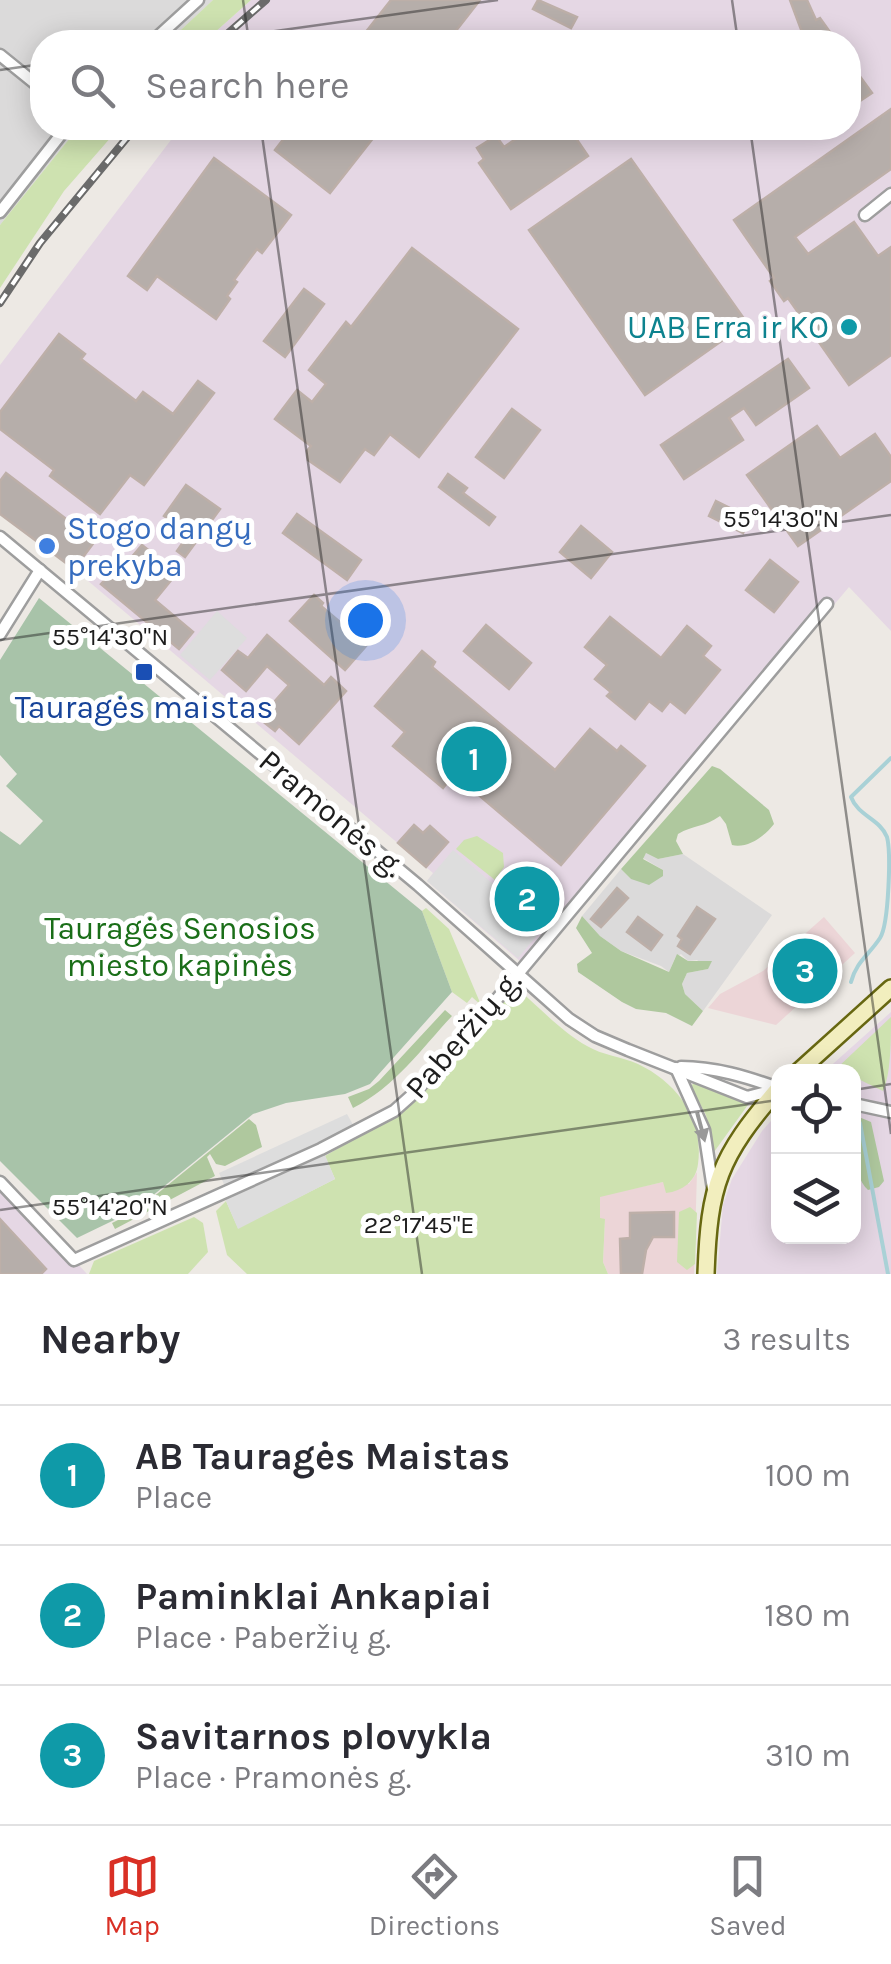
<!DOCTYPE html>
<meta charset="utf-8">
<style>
:root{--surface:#fff;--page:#f2f2f3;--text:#2b2b33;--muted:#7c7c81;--line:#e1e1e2;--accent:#d93025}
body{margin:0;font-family:Karla,sans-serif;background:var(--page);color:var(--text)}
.controls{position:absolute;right:30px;bottom:30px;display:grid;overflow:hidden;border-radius:20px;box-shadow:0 5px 25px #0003}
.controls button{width:90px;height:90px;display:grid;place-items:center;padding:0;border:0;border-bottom:2px solid var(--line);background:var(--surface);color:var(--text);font:50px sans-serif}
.you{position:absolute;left:365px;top:620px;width:35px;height:35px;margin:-25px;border:8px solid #fff;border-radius:50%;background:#1a73e8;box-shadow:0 0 0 15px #1a73e833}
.badge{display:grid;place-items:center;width:65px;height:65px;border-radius:50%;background:var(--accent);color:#fff;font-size:32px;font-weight:700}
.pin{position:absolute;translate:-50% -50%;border:5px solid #fff;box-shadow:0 2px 10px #0006}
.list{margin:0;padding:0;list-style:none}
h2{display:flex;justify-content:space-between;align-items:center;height:130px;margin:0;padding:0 40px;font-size:42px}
h2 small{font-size:32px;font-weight:400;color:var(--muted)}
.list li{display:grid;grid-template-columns:65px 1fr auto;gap:30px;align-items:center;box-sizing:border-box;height:140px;padding:0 40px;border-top:2px solid var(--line)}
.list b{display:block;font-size:38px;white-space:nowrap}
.list p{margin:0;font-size:32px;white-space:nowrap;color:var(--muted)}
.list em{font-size:32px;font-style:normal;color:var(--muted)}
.icon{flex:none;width:55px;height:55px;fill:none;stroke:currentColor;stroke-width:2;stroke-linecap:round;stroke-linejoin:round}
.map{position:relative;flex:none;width:891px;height:1274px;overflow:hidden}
.search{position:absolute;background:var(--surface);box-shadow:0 5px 25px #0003;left:30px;right:30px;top:30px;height:110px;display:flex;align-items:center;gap:25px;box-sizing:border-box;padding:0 35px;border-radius:40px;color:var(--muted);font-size:38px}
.sheet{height:550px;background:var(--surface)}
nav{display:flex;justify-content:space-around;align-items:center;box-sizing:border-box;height:140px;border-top:2px solid var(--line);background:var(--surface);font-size:28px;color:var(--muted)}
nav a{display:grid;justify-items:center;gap:5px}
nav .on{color:var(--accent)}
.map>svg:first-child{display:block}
.residential{fill:#dbdada}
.commercial{fill:#ecd5d7}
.industrial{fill:#e5d7e4}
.grass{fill:#cee2b0}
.forest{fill:#afc89e}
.cemetery{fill:#a8c3a9}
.parking{fill:#ddd}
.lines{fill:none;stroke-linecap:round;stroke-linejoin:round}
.stream{stroke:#a9d1d6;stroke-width:4}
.building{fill:#b6aeaa;stroke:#bdafa8;stroke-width:2.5}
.minor-casing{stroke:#9e9e9e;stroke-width:15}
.secondary-casing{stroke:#676711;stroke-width:20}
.minor{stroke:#fff;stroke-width:10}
.secondary{stroke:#f2eebe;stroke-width:15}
.rail-casing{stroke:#6b6b6b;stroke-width:8}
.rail{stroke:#fff;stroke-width:4;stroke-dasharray:11;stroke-linecap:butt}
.oneway{fill:#999}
.ticks{fill:none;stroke:#1d1d1d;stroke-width:2.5;stroke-opacity:0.45}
.culture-dot{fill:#0f9aa8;stroke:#fff;stroke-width:4}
.shop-dot{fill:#3f7fe0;stroke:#fff;stroke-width:4}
.transit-dot{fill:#1a4fb4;stroke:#fff;stroke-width:4}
.labels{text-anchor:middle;stroke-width:10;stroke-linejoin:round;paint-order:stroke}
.culture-label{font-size:32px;fill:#0d838f;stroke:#fff;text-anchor:end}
.shop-label{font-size:32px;fill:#366cbe;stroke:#fff;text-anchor:start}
.transit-label{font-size:32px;fill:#164399;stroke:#fff}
.street-label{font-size:32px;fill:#1d1d1d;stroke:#fff}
.park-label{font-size:32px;fill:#1a6e18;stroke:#fff}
.ticks-label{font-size:25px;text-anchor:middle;fill:#1d1d1d;stroke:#fff;stroke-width:10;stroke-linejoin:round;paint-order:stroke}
</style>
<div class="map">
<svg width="891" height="1274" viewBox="0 0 891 1274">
<rect width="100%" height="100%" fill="#ede9e4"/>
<g class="residential">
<polygon points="0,0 213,0 168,42 42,42 42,128 78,128 0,225"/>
<polygon points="646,853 658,859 683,854 772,915 703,1011 685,994 682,984 687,973 708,969 697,960 688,961 681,954 675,958 669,972 661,966 621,951 600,936 582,916 621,869 631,879 663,870 643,858"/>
</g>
<g class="commercial">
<polygon points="824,917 855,953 776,1025 708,1008 720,994 763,971"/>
<polygon points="697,1172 694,1274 608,1274 603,1262 605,1220 600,1219 600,1196 663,1182 689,1184"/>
</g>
<g class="industrial">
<polygon points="251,0 891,0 891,631 849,587 528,968 427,881 433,873 74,569 0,513 0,365 180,128 848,128 848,42 204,42"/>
<polygon points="891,1012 891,1274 717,1274 723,1205 732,1179 762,1131 778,1113 778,1236 854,1236 854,1072 825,1071"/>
<polygon points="0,1182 74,1260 87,1274 0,1274"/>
</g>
<g class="grass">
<polygon points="213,0 251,0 204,42 168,42"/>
<polygon points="78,128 119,128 64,191 0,288 0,225"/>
<polygon points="477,836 503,853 504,867 495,880 456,849 464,840"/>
<polygon points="426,908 449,929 481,1005 472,997 467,1003 452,992 422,911"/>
<path d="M513,990l7,1c21,18 42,41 67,55 15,9 35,11 51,18 40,19 66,56 60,100 -2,17 -15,27 -32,29l-3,-11 -63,15v21l5,1 -2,43 5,12h-361l-20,-19 -11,-44 10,-10 12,27 97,-49 -10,-23 79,-47z"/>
<path d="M891,1017c0,22 0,58 -8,74l-29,-14v-5l-18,-3z"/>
<polygon points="694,1082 750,1102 714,1152 706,1115 691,1087"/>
<polygon points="690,1207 697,1213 695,1264 687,1270 677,1262 679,1212"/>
<polygon points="194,1217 203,1223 208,1252 188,1274 89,1274 94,1261"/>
</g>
<g class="forest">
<path d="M712,766l8,3 49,41 5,14c-9,12 -27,25 -42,21l-6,-21 -6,-8c-15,11 -27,9 -42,18l-2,7 7,13 -25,5 -12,-6 -3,6 20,11v6l-14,9 -18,-6 -10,-10z"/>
<polygon points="582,916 600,936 621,951 669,972 677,954 688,961 712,961 708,969 687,973 682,984 685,994 703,1011 692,1026 666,1013 636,1009 622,1002 578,972 577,964 592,953 576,928"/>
<path d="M445,1010l7,6c-30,32 -58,72 -99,92l-5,-11 21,-8 10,-8z"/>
<path d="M854,1115l17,7 13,59 -5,6 -11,3c-17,-16 -15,-53 -14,-75z"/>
<polygon points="249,1119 256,1125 262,1147 225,1166 216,1164 210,1154 207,1157 215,1176 115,1229 112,1223 136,1211"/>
</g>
<polygon class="cemetery" points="39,598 422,911 452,992 370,1084 345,1094 286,1103 253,1114 135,1210 77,1238 0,1161 0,831 20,845 43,821 6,786 17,774 0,755 0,660"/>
<g class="parking">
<polygon points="217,611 247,638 210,680 180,655"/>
<polygon points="453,850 544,927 518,958 427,881"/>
<polygon points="347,1114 357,1132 322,1148 335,1179 238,1229 223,1194 227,1191 219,1173"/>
</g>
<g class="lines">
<g class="stream">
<path d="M851,982c5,-20 18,-27 29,-44 9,-14 11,-86 7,-101 -7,-18 -29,-21 -36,-40l40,-39"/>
<polyline points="860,1123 888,1274"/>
</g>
</g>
<g class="building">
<polygon points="391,0 480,0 455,32 469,42 358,42"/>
<polygon points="538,0 577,17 571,28 533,9"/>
<polygon points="790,0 807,0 816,20 820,18 837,42 786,42 802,32"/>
<polygon points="848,60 872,93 848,109"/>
<polygon points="891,109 891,169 795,237 808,254 854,222 878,256 891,247 891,355 849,385 788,298 784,301 770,281 774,278 734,220"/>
<polygon points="292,128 381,128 330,193 275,150"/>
<polygon points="532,128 569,128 588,156 511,209 479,163 484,159 477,148 496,136 504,147"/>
<polygon points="214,158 291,215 262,253 257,249 234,280 237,282 227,296 230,299 216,319 157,276 147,290 128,276"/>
<polygon points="631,159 747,323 645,395 529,230"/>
<polygon points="412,248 518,329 419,457 390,434 374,455 365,449 340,482 308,460 307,451 311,446 275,419 297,390 312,402 326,384 309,370 346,322 351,327"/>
<polygon points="304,289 324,304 285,357 264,341"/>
<polygon points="59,334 85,354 81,359 136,401 143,392 173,414 198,381 214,393 144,485 130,475 100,514 50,476 54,470 0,429 0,412"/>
<polygon points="788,359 809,388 756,425 744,408 729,418 743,440 684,479 661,445"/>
<polygon points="512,409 540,430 504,478 476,457"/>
<polygon points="817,426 840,458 875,434 891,457 891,481 798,546 747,475"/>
<polygon points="6,473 95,541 74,569 0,514 0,481"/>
<polygon points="448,474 467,488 463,493 495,517 489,525 439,487"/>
<polygon points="186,485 220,509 185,557 177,551 189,534 164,516"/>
<polygon points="716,501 750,518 743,533 709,516"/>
<polygon points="297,514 361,560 347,580 283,533"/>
<polygon points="581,526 612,552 591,578 560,552"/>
<polygon points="142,545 177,573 155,600 193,632 179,649 101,584 109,575 113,579"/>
<polygon points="770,560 798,582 774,612 746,590"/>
<polygon points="314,595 323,603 321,606 367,645 345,670 290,621"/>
<polygon points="610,617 661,658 687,626 711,646 703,656 720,670 685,713 670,701 662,711 649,701 635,719 607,696 611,692 595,679 607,665 585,647"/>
<polygon points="486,625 531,663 509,689 464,651"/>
<polygon points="267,635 324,685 331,677 346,691 299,744 279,726 275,731 265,723 274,713 268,709 289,685 267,666 246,691 222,670 238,651 248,658"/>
<polygon points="422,651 435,662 432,667 555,770 590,729 617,751 621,746 645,766 561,865 454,774 443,788 393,746 405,732 375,706"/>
<polygon points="414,825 423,833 430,826 448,842 426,867 398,843"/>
<polygon points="507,873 556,915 547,925 498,883"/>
<polygon points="617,888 628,898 601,927 591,919"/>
<polygon points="697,907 715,919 690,954 678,946 682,939 678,936"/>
<polygon points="638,917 662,935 651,950 627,932"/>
<polygon points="820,950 828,958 790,992 783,984"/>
<polygon points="674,1212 674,1237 653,1237 646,1250 642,1274 621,1274 620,1239 630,1238 630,1213"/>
<polygon points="0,1219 46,1269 41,1274 0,1274"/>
</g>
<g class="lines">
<g class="minor-casing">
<g id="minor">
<polyline points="152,42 198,0"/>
<polyline points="0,55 42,89"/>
<polyline points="0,212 66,128"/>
<polyline points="865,215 891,194"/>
<polyline points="0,537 418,885 569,1019 595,1036 628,1050 747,1097 774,1090"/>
<polyline points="0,634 40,570"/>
<path d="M681,1067c34,0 66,10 97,21"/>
<polyline points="676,1068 704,1130 713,1189"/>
<polyline points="854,1104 891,1112"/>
<polyline points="0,1182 74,1260 321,1149 394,1111 413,1094 487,1011 827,604"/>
</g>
</g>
<g class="secondary-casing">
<g id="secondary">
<polyline points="798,1072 891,988"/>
<path d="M706,1274c3,-89 13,-117 72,-185"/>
</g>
</g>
<use href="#minor" class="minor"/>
<use href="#secondary" class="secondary"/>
<g class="rail-casing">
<g id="rail">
<polyline points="218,42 266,0"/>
<polyline points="0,303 40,243 135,128"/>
</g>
</g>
<use href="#rail" class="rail"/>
</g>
<defs><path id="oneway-solid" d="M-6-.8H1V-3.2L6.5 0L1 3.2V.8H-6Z" transform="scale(2.5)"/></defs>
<use class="oneway" href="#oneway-solid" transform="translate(701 1127) rotate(75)"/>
<path class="ticks" d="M243,0l6,42M732,0l6,42M196,42l302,-42M0,70l42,-6M261,128l161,1146M750,128l141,1006M0,640l891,-125M854,1090l37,-6M0,1210l778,-110"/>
<circle class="culture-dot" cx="849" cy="327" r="10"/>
<circle class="shop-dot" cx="47" cy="546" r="10"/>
<rect class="transit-dot" x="134" y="662" width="20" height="20" rx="5"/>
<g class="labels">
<g class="culture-label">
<text x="829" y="338">UAB Erra ir KO</text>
</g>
<g class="shop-label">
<text x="67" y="539">Stogo dangų<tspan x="67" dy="37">prekyba</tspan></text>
</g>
<g class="transit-label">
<text x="144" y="718">Tauragės maistas</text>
</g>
<g class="street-label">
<text transform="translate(332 813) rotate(40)" y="11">Pramonės g.</text>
<text transform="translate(463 1034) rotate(-49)" y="11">Paberžių g.</text>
</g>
<g class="park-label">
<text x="180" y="939">Tauragės Senosios<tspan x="180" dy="37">miesto kapinės</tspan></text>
</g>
</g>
<g class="ticks-label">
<text x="781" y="527">55°14'30"N</text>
<text x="110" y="645">55°14'30"N</text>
<text x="110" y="1215">55°14'20"N</text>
<text x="419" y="1233">22°17'45"E</text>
</g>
</svg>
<div class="controls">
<button><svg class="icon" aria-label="locate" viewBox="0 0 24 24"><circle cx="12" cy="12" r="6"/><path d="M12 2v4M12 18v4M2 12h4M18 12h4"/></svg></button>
<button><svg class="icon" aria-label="layers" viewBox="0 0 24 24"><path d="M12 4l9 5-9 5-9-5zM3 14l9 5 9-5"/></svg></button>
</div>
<div class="you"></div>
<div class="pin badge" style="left:474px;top:759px;background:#0f9aa8">1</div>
<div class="pin badge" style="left:527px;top:899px;background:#0f9aa8">2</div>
<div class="pin badge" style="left:805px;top:971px;background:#0f9aa8">3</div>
<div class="search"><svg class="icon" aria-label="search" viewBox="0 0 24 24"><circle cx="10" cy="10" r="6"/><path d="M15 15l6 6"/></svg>Search here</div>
</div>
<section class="sheet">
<h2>Nearby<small>3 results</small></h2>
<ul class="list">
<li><span class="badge" style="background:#0f9aa8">1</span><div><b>AB Tauragės Maistas</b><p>Place</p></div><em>100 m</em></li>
<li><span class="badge" style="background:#0f9aa8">2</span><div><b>Paminklai Ankapiai</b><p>Place · Paberžių g.</p></div><em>180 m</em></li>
<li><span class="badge" style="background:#0f9aa8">3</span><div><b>Savitarnos plovykla</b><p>Place · Pramonės g.</p></div><em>310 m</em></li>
</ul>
</section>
<nav>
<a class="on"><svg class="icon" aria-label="map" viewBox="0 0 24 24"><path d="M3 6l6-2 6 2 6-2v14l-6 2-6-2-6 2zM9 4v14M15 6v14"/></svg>Map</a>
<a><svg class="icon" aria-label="directions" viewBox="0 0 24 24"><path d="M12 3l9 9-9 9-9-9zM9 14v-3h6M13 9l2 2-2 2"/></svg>Directions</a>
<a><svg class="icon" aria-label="saved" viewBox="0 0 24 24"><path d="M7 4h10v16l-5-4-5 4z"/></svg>Saved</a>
</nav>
